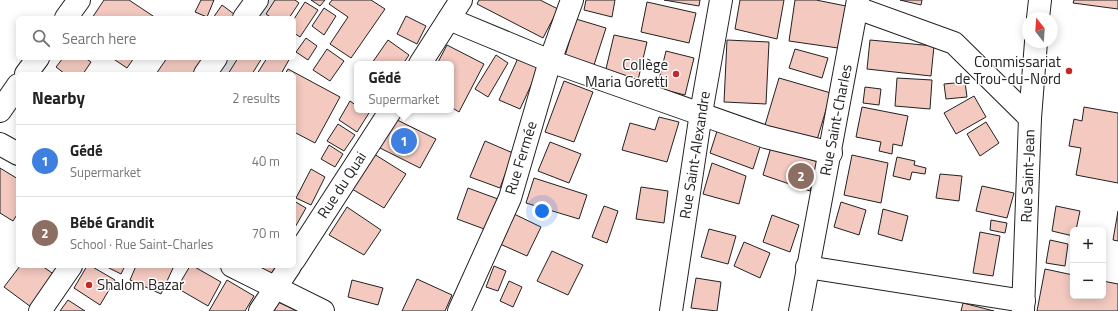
<!DOCTYPE html>
<meta charset="utf-8">
<style>
:root{--surface:#fff;--page:#f2f2f2;--text:#222;--muted:#767676;--line:#e0e0e0;--accent:#c62828}
body{margin:0;font-family:"Titillium Web",sans-serif;background:var(--page);color:var(--text)}
.controls{position:absolute;right:12px;bottom:12px;display:grid;overflow:hidden;border-radius:6px;box-shadow:0 2px 10px #0003}
.controls button{width:36px;height:36px;display:grid;place-items:center;padding:0;border:0;border-bottom:1px solid var(--line);background:var(--surface);color:var(--text);font:20px sans-serif}
.compass{position:absolute;left:1022px;top:12px;width:36px;height:36px;border-radius:50%;background:var(--surface);box-shadow:0 2px 10px #0003;rotate:343deg}
.you{position:absolute;left:542px;top:211px;width:14px;height:14px;margin:-10px;border:3px solid #fff;border-radius:50%;background:#1a73e8;box-shadow:0 0 0 6px #1a73e833}
.badge{display:grid;place-items:center;width:26px;height:26px;border-radius:50%;background:var(--accent);color:#fff;font-size:13px;font-weight:700}
.pin{position:absolute;translate:-50% -50%;border:2px solid #fff;box-shadow:0 1px 4px #0006}
.popup{position:absolute;left:354px;top:61px;width:100px;height:52px;box-sizing:border-box;display:grid;place-content:center;border-radius:6px;background:var(--surface);filter:drop-shadow(0 1px 3px #0005);font-size:13px;white-space:nowrap;color:var(--muted)}
.popup b{font-size:15px;color:var(--text)}
.popup::after{content:'';position:absolute;left:50%;top:100%;margin-left:-8px;border:8px solid transparent;border-top-color:var(--surface)}
.list{margin:0;padding:0;list-style:none}
h2{display:flex;justify-content:space-between;align-items:center;height:52px;margin:0;padding:0 16px;font-size:17px}
h2 small{font-size:13px;font-weight:400;color:var(--muted)}
.list li{display:grid;grid-template-columns:26px 1fr auto;gap:12px;align-items:center;box-sizing:border-box;height:72px;padding:0 16px;border-top:1px solid var(--line)}
.list b{display:block;font-size:15px;white-space:nowrap}
.list p{margin:0;font-size:13px;white-space:nowrap;color:var(--muted)}
.list em{font-size:13px;font-style:normal;color:var(--muted)}
.icon{flex:none;width:22px;height:22px;fill:none;stroke:currentColor;stroke-width:2;stroke-linecap:round;stroke-linejoin:round}
.map{position:relative;flex:none;width:1118px;height:311px;overflow:hidden}
.search{position:absolute;background:var(--surface);box-shadow:0 2px 10px #0003;left:16px;top:16px;width:280px;height:44px;display:flex;align-items:center;gap:10px;box-sizing:border-box;padding:0 14px;border-radius:6px;color:var(--muted);font-size:15px}
.panel{position:absolute;background:var(--surface);box-shadow:0 2px 10px #0003;left:16px;top:72px;width:280px;height:196px;border-radius:6px}
.map>svg:first-child{display:block}
.lines{fill:none;stroke-linecap:round;stroke-linejoin:round}
.canal{stroke:#d9d9d9;stroke-width:28}
.building{fill:#f3c9c0;stroke:#222}
.street-casing{stroke:#222;stroke-width:24}
.secondary-casing{stroke:#222;stroke-width:24}
.street{stroke:#fff;stroke-width:22}
.secondary{stroke:#fff;stroke-width:22}
.poi-dot{fill:#c62828;stroke:#fff;stroke-width:1.5}
.labels{text-anchor:middle;stroke-width:3;stroke-linejoin:round;paint-order:stroke}
.poi-label{font-size:15px;fill:#222;stroke:#fff;text-anchor:end}
.street-label{font-size:15px;fill:#222;stroke:#fff}
</style>
<div class="map">
<svg width="1118" height="311" viewBox="0 0 1118 311">
<rect width="100%" height="100%" fill="#fff"/>
<g class="lines">
<g class="canal">
<polyline points="257,18 270,0"/>
<polyline points="217,74 229,58"/>
</g>
</g>
<g class="building">
<polygon points="104,0 129,0 156,18 92,18"/>
<polygon points="201,0 214,0 207,17 195,12"/>
<polygon points="275,0 295,0 299,3 289,18 272,18 266,14"/>
<polygon points="311,0 325,0 320,6"/>
<polygon points="332,0 371,0 385,9 351,58 330,44 348,17 329,4"/>
<polygon points="479,0 540,0 558,9 543,38 477,4"/>
<polygon points="586,0 615,0 612,17 584,10"/>
<polygon points="664,0 700,0 699,6"/>
<polygon points="740,0 784,0 777,39 735,29"/>
<polygon points="795,0 816,0 846,6 838,48 789,41"/>
<polygon points="900,0 922,0 921,5"/>
<polygon points="1074,0 1118,0 1118,9 1073,3"/>
<polygon points="305,2 318,10 300,37 294,33 294,19"/>
<polygon points="647,2 696,13 689,43 641,32"/>
<polygon points="222,5 238,17 238,18 213,18"/>
<polygon points="324,8 336,16 324,35 312,26"/>
<polygon points="406,16 426,26 417,44 397,34"/>
<polygon points="576,19 606,28 594,65 565,56"/>
<polygon points="614,35 647,42 638,80 605,73"/>
<polygon points="306,38 317,46 308,60 296,52"/>
<polygon points="388,40 409,55 403,64 372,63"/>
<polygon points="727,40 769,42 766,104 724,102"/>
<polygon points="870,40 934,46 931,76 867,69"/>
<polygon points="447,45 484,64 459,112 451,107 451,64 437,64"/>
<polygon points="327,49 344,61 330,81 313,70"/>
<polygon points="795,49 828,58 822,78 789,68"/>
<polygon points="666,51 694,58 685,95 657,88"/>
<polygon points="496,55 508,63 488,97 475,89"/>
<polygon points="519,56 540,66 520,109 499,100"/>
<polygon points="63,58 85,58 91,62 83,74 65,74 56,67"/>
<polygon points="112,58 134,58 127,68"/>
<polygon points="167,58 209,58 198,74 156,74"/>
<polygon points="238,58 262,58 252,74 228,74"/>
<polygon points="267,58 290,58 281,74 257,74"/>
<polygon points="288,69 340,97 315,143 294,132 294,74 285,74"/>
<polygon points="779,78 831,93 817,140 765,125"/>
<polygon points="897,78 932,80 930,109 895,106"/>
<polygon points="564,81 593,92 574,142 545,132"/>
<polygon points="965,82 967,97 946,99 944,84"/>
<polygon points="865,87 881,89 879,105 863,103"/>
<polygon points="974,96 986,117 956,134 944,113"/>
<polygon points="350,101 357,106 357,110 364,110 369,113 357,132 339,120"/>
<polygon points="862,107 908,116 902,146 893,144 892,154 879,151 881,142 856,137"/>
<polygon points="1084,107 1118,113 1118,183 1076,175 1081,148 1069,146 1074,119 1082,121"/>
<polygon points="659,117 679,122 667,162 622,150 630,123 655,130"/>
<polygon points="393,118 436,139 420,168 378,147"/>
<polygon points="986,122 999,143 980,156 967,134"/>
<polygon points="338,124 355,135 344,151 327,141"/>
<polygon points="718,128 761,144 753,169 710,153"/>
<polygon points="485,141 513,153 500,188 470,177"/>
<polygon points="550,142 581,154 569,183 538,171"/>
<polygon points="329,145 343,154 335,167 321,159"/>
<polygon points="771,147 818,162 810,191 763,175"/>
<polygon points="374,154 406,174 384,208 352,189"/>
<polygon points="852,155 888,163 881,203 844,195"/>
<polygon points="897,157 915,161 914,165 926,168 925,174 912,172 910,180 893,176"/>
<polygon points="712,163 746,176 739,204 703,194"/>
<polygon points="0,168 18,179 18,213 13,221 0,213"/>
<polygon points="311,169 325,177 311,205 296,198"/>
<polygon points="940,174 962,176 959,201 936,198"/>
<polygon points="534,178 587,195 579,219 526,203"/>
<polygon points="982,186 1014,193 1007,218 976,211"/>
<polygon points="641,187 668,191 664,223 636,219"/>
<polygon points="468,188 498,199 487,230 457,219"/>
<polygon points="294,201 306,208 294,229"/>
<polygon points="841,202 866,210 859,235 834,227"/>
<polygon points="604,206 618,211 607,243 592,237"/>
<polygon points="1056,206 1080,211 1076,230 1073,230 1073,236 1052,231"/>
<polygon points="347,207 381,230 364,255 329,235"/>
<polygon points="883,209 908,216 902,241 878,234"/>
<polygon points="1118,211 1118,241 1113,240"/>
<polygon points="514,214 541,227 527,256 500,244"/>
<polygon points="772,215 799,225 790,252 763,242"/>
<polygon points="991,220 1007,223 1005,233 990,230"/>
<polygon points="709,229 736,236 728,264 701,257"/>
<polygon points="980,232 1000,236 993,276 973,273"/>
<polygon points="1050,240 1068,244 1065,266 1046,263"/>
<polygon points="744,242 770,253 760,278 734,266"/>
<polygon points="552,251 583,265 568,295 537,281"/>
<polygon points="20,266 42,266 55,275 31,307 4,287"/>
<polygon points="87,266 91,266 115,280 100,305 74,288"/>
<polygon points="105,266 125,266 121,274"/>
<polygon points="136,266 174,266 161,294 130,280"/>
<polygon points="190,266 193,266 221,282 208,306 177,288"/>
<polygon points="245,266 276,266 268,280"/>
<polygon points="494,266 506,271 498,291 486,287"/>
<polygon points="1045,269 1073,275 1073,296 1103,296 1103,281 1118,284 1118,311 1037,311"/>
<polygon points="696,278 721,282 717,311 691,308"/>
<polygon points="417,279 452,295 445,311 402,311"/>
<polygon points="227,280 254,296 245,311 209,311"/>
<polygon points="352,280 383,288 378,305 348,297"/>
<polygon points="509,281 522,287 513,307 500,301"/>
<polygon points="68,300 85,311 60,311"/>
<polygon points="278,302 297,311 274,311"/>
<polygon points="963,303 994,311 961,311"/>
</g>
<g class="lines">
<g class="street-casing">
<g id="street">
<polyline points="857,8 954,43 1030,118"/>
<polyline points="66,18 79,0"/>
<polyline points="244,18 257,0"/>
<polyline points="449,19 550,61 766,137 831,153"/>
<polyline points="420,64 461,0"/>
<polyline points="26,74 38,58"/>
<polyline points="205,74 216,58"/>
<polyline points="0,111 18,85"/>
<polyline points="0,144 18,154"/>
<polyline points="294,260 391,110"/>
<polyline points="232,266 323,311"/>
<polyline points="807,267 1024,301"/>
<polyline points="40,311 71,266"/>
<polyline points="260,311 290,266"/>
<polyline points="459,311 510,198 550,61 572,0"/>
<polyline points="671,311 701,113 721,0"/>
<polyline points="800,311 858,0"/>
</g>
</g>
<g class="secondary-casing">
<g id="secondary">
<polyline points="1038,18 1040,0"/>
<polyline points="1023,311 1030,118 1036,42"/>
</g>
</g>
<use href="#street" class="street"/>
<use href="#secondary" class="secondary"/>
</g>
<g class="poi-dot">
<circle cx="1069" cy="71" r="4"/>
<circle cx="676" cy="74" r="4"/>
<circle cx="89" cy="285" r="4"/>
</g>
<g class="labels">
<g class="poi-label">
<text x="1061" y="67">Commissariat<tspan x="1061" dy="17">de Trou-du-Nord</tspan></text>
<text x="668" y="70">Collège<tspan x="668" dy="17">Maria Goretti</tspan></text>
<text x="97" y="290" text-anchor="start">Shalom Bazar</text>
</g>
<g class="street-label">
<text transform="translate(836 120) rotate(-79)" y="5">Rue Saint-Charles</text>
<text transform="translate(695 155) rotate(-81)" y="5">Rue Saint-Alexandre</text>
<text transform="translate(521 158) rotate(-73)" y="5">Rue Fermée</text>
<text transform="translate(1028 176) rotate(-88)" y="5">Rue Saint-Jean</text>
<text transform="translate(342 185) rotate(-57)" y="5">Rue du Quai</text>
</g>
</g>
</svg>
<div class="controls">
<button>+</button>
<button>−</button>
</div>
<svg class="compass" viewBox="-18 -18 36 36"><path d="M0-13l5 13h-10z" fill="#e53935"/><path d="M0 13l5-13h-10z" fill="#767676"/></svg>
<div class="you"></div>
<div class="pin badge" style="left:404px;top:141px;background:#3f7fe0">1</div>
<div class="popup"><b>Gédé</b>Supermarket</div>
<div class="pin badge" style="left:801px;top:176px;background:#8d6e63">2</div>
<div class="search"><svg class="icon" aria-label="search" viewBox="0 0 24 24"><circle cx="10" cy="10" r="6"/><path d="M15 15l6 6"/></svg>Search here</div>
<section class="panel">
<h2>Nearby<small>2 results</small></h2>
<ul class="list">
<li><span class="badge" style="background:#3f7fe0">1</span><div><b>Gédé</b><p>Supermarket</p></div><em>40 m</em></li>
<li><span class="badge" style="background:#8d6e63">2</span><div><b>Bébé Grandit</b><p>School · Rue Saint-Charles</p></div><em>70 m</em></li>
</ul>
</section>
</div>
